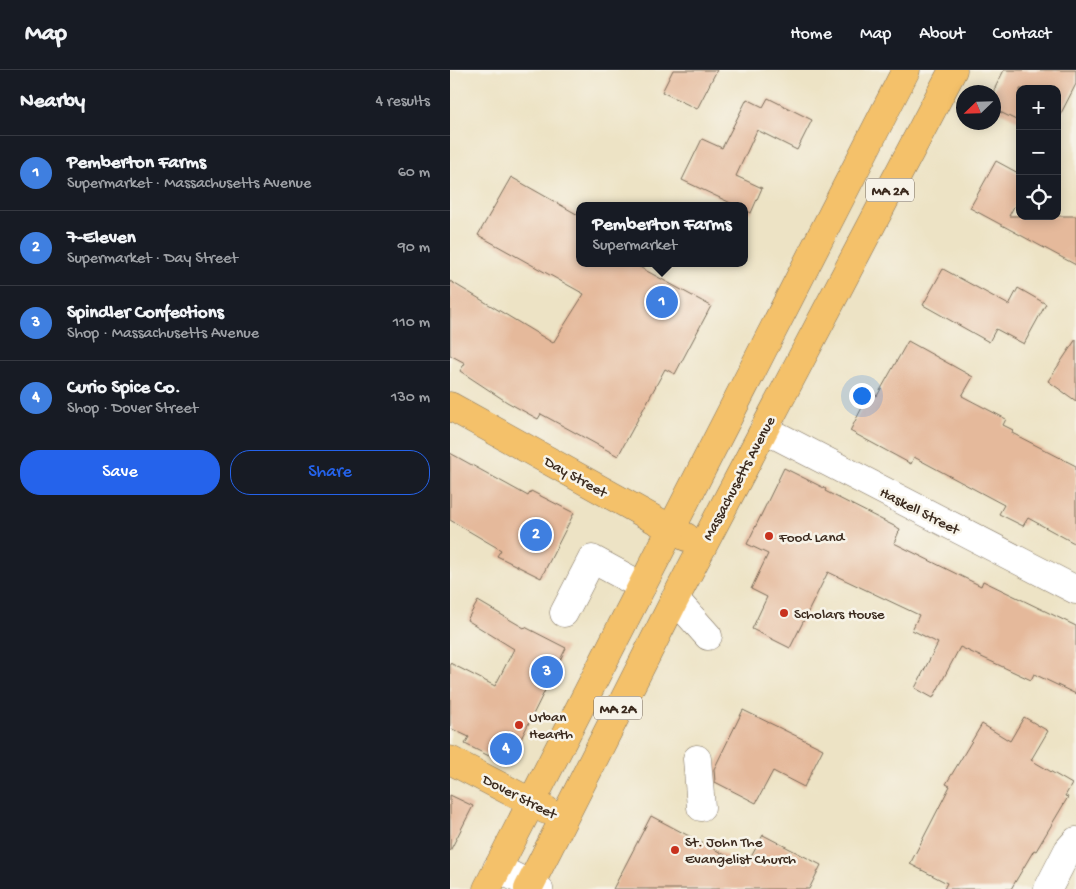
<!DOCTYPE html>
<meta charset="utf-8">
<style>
:root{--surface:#171b24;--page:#20242c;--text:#f1f3f6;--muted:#9ea1a6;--line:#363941;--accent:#2563eb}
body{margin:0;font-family:"Gochi Hand",sans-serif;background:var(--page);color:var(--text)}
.controls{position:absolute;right:15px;top:15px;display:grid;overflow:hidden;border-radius:10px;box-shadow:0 2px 12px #0003}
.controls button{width:45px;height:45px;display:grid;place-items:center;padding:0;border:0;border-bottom:1px solid var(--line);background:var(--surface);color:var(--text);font:25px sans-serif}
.compass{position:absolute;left:506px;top:15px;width:45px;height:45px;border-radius:50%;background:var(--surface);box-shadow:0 2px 12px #0003;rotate:247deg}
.you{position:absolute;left:411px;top:325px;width:18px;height:18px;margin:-12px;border:4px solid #fff;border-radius:50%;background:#1a73e8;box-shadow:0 0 0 8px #1a73e833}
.badge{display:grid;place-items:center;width:32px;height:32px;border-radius:50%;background:var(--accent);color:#fff;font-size:16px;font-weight:700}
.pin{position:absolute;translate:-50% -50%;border:2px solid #fff;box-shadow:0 1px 5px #0006}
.popup{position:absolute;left:126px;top:132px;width:172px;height:65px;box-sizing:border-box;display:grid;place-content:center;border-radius:10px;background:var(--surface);filter:drop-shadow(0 1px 4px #0005);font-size:16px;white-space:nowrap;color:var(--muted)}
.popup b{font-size:19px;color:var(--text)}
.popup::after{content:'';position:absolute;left:50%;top:100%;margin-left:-10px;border:10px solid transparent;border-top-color:var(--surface)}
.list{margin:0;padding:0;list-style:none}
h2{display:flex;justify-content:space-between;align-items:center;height:65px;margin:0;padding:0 20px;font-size:21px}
h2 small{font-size:16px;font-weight:400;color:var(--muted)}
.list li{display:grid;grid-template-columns:32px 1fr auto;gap:15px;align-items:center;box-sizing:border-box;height:75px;padding:0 20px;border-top:1px solid var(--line)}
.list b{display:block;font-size:19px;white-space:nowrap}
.list p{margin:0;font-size:16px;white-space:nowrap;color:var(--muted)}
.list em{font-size:16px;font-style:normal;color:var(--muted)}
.actions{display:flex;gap:10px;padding:15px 20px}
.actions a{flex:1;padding:11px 0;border:1px solid var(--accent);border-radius:20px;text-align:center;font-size:18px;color:var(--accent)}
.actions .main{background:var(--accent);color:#fff}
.icon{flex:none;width:28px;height:28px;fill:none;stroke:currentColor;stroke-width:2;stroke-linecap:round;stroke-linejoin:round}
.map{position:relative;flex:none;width:626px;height:819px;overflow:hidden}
header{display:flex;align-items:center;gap:30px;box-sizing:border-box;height:70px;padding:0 25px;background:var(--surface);border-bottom:1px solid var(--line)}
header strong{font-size:24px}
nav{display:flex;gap:28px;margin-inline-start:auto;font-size:18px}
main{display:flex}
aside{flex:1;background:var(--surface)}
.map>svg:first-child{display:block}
.building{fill:#e5b99b}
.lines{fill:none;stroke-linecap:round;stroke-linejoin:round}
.minor-casing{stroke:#796b58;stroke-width:29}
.major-casing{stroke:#796b58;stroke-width:29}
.minor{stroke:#fff;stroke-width:28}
.major{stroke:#f4c16b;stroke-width:28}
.poi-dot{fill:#c8321e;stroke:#f7f3e8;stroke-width:2}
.labels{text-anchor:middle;stroke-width:5;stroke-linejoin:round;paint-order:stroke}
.shield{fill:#f7f3e8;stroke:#73665b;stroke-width:1}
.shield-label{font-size:14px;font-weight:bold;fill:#3b2a1e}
.street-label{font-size:15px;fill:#3b2a1e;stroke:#f7f3e8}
.poi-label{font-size:15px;fill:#3b2a1e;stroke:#f7f3e8;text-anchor:start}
</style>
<header>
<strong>Map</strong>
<nav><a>Home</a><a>Map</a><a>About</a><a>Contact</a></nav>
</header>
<main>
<aside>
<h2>Nearby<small>4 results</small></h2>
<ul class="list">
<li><span class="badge" style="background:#3f7fe0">1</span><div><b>Pemberton Farms</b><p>Supermarket · Massachusetts Avenue</p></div><em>60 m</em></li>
<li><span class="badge" style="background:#3f7fe0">2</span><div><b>7-Eleven</b><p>Supermarket · Day Street</p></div><em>90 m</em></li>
<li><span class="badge" style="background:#3f7fe0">3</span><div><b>Spindler Confections</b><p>Shop · Massachusetts Avenue</p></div><em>110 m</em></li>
<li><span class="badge" style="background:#3f7fe0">4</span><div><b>Curio Spice Co.</b><p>Shop · Dover Street</p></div><em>130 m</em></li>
</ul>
<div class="actions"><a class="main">Save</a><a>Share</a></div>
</aside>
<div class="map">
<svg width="626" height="819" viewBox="0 0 626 819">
<rect width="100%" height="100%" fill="#f7f3e8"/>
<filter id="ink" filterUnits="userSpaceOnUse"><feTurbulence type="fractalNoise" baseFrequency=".02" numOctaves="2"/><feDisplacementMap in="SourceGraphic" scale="10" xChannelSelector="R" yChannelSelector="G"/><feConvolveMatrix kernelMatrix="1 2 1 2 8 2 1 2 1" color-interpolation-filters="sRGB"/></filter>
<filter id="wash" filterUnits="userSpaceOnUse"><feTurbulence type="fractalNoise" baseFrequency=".0096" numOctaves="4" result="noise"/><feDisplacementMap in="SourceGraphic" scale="20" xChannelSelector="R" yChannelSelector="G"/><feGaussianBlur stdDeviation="1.12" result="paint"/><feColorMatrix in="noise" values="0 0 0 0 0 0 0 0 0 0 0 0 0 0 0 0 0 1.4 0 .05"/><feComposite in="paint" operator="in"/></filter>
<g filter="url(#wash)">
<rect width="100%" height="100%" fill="#ede3c5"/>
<g id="blocks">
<g class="building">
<polygon points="223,0 267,0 247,39 212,22"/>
<polygon points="554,0 626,0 626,14 607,51 607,19 570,19 570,52 544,39 544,20"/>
<polygon points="318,28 362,50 347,80 307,60 286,106 312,118 301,143 294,139 294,136 287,136 232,110 252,69 272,78 297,29 313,37"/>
<polygon points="546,91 570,104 570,125 559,146 626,146 626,195 520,138"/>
<polygon points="61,107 130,146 130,193 182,193 261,236 225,304 215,299 168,386 91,344 88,349 57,332 10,301 15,293 0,285 0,211 103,273 134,224 28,165"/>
<polygon points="493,199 559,235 568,218 596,234 574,274 546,259 539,272 473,235"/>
<polygon points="626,269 626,331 598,311"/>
<polygon points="458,271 523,307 512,326 556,349 553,355 563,360 562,363 626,396 626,474 578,448 573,456 549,444 554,435 464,387 461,394 400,361 420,322 427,326"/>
<polygon points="0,383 78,426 81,421 124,443 91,508 47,486 51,480 0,450"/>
<polygon points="334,398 376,419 375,421 450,459 444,473 531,516 533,511 626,556 626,624 584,604 581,610 510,577 483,628 465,618 488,573 462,560 469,545 378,502 340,578 302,559 317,527 301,519 318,484 297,474"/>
<polygon points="28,531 74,558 75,557 116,578 61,689 51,692 15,674 19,667 0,658 0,593 45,616 64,579 17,550"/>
<polygon points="293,640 373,679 354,717 323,701 306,733 265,712 264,699"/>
<polygon points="574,647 598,661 581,690 622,714 615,726 618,727 586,781 584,780 561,819 494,819 497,813 460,794 500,716 496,714 532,654 560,671"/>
<polygon points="0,725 23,736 0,781"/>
<polygon points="201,746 296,796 313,765 371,795 359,819 163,819"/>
</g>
</g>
</g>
<g filter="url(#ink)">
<use href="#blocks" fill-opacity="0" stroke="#796b58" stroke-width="1"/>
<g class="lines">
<g class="minor-casing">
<g id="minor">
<polyline points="314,359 626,520"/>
<polyline points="225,529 258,566"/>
<polyline points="114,543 142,489 192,516"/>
<polyline points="247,689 251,737"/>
<polyline points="47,798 89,819"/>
<polyline points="598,819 618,780 626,771"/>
</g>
</g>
<g class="major-casing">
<g id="major">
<polyline points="0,336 236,467"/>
<polyline points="0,690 96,740"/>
<polyline points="37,819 456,0"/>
<polyline points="78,819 225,529 503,0"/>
</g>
</g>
<use href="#minor" class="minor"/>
<use href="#major" class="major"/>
</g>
</g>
<g class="poi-dot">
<circle cx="319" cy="466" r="5"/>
<circle cx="334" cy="543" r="5"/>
<circle cx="69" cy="655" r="5"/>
<circle cx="225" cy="780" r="5"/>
</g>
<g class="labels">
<g class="shield">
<rect x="416" y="108.5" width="48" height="23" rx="4"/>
<rect x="144" y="626.5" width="48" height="23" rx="4"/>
</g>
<g class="shield-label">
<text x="440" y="125">MA 2A</text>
<text x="168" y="643">MA 2A</text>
</g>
<g class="street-label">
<text transform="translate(126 406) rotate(29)" y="5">Day Street</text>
<text transform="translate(288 408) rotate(-62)" y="5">Massachusetts Avenue</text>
<text transform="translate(470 440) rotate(27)" y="5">Haskell Street</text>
<text transform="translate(70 726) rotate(27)" y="5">Dover Street</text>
</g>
<g class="poi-label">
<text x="329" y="471">Food Land</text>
<text x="344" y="548">Scholars House</text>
<text x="79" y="651">Urban<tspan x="79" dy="17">Hearth</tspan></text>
<text x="235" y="776">St. John The<tspan x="235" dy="17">Evangelist Church</tspan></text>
</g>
</g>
</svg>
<div class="controls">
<button>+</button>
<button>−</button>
<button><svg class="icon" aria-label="locate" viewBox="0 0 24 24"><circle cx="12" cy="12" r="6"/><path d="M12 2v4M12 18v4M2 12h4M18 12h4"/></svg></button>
</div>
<svg class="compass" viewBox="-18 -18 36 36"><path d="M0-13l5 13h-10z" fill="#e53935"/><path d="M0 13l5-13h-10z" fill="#9ea1a6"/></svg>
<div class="you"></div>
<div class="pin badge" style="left:212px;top:232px;background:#3f7fe0">1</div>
<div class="popup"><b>Pemberton Farms</b>Supermarket</div>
<div class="pin badge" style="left:86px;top:465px;background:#3f7fe0">2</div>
<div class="pin badge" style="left:97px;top:602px;background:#3f7fe0">3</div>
<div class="pin badge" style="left:56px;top:679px;background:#3f7fe0">4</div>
</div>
</main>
